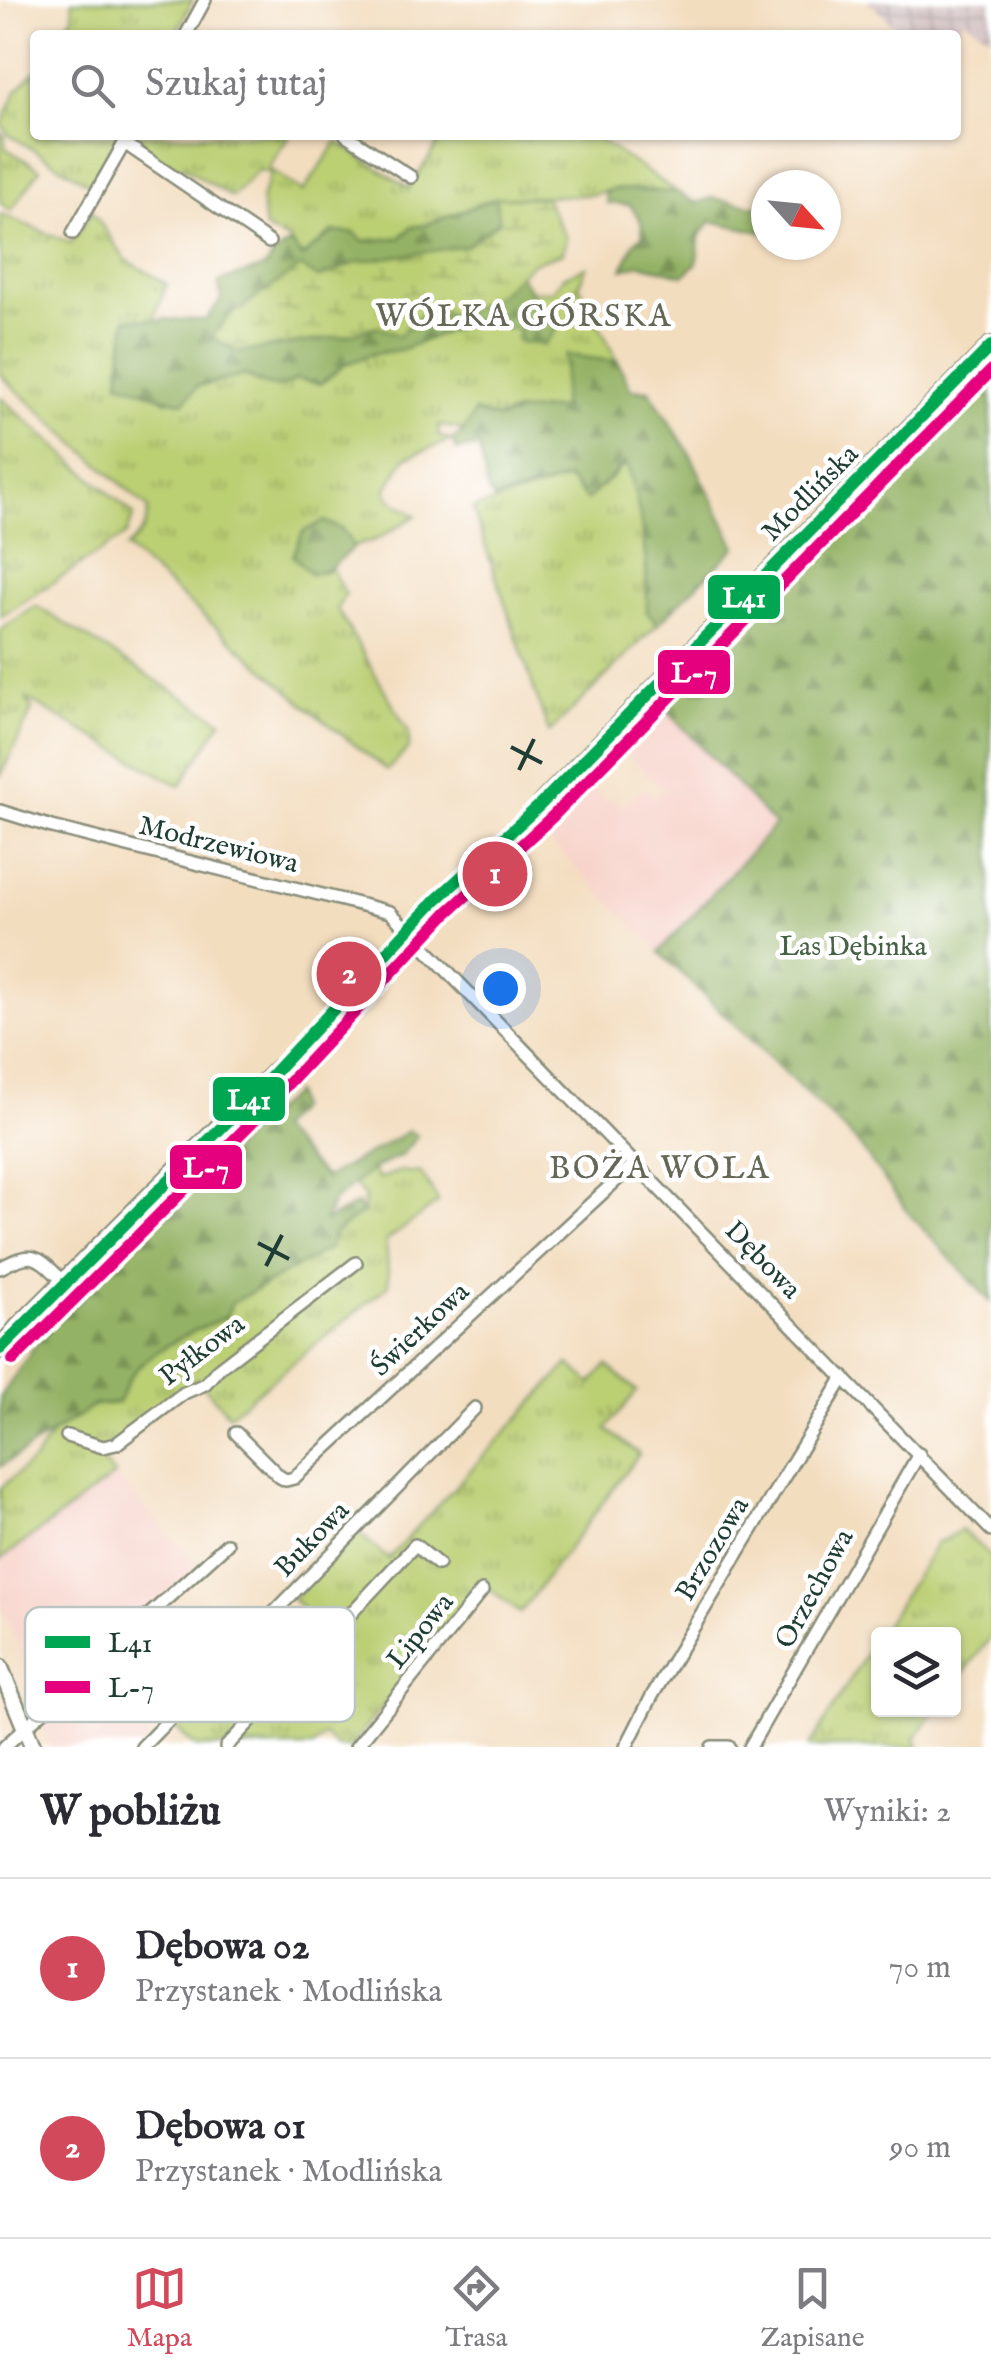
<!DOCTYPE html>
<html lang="pl">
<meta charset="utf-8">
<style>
:root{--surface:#fff;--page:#f7f7f7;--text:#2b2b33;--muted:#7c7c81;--line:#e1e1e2;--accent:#d1495b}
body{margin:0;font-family:"IM FELL English",serif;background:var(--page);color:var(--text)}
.controls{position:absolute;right:30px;bottom:30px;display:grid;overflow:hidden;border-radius:10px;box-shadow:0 2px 8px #0004}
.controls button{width:90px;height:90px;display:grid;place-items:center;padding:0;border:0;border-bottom:2px solid var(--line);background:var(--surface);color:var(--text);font:50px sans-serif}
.compass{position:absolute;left:751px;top:170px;width:90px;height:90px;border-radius:50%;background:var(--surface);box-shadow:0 2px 8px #0004;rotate:117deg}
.you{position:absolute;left:500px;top:988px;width:35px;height:35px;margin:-25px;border:8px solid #fff;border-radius:50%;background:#1a73e8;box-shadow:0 0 0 15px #1a73e833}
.badge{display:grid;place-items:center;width:65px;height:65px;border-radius:50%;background:var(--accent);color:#fff;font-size:32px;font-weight:700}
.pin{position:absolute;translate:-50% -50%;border:5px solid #fff;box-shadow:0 2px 10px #0006}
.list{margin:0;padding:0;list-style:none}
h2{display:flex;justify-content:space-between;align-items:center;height:130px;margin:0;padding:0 40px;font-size:42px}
h2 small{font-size:32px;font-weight:400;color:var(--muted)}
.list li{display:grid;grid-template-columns:65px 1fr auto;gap:30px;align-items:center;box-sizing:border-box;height:180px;padding:0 40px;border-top:2px solid var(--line)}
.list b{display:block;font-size:38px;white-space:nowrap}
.list p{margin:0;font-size:32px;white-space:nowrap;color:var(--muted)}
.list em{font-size:32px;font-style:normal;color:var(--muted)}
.icon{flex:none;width:55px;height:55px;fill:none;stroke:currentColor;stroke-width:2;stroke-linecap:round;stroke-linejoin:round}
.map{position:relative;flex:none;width:991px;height:1747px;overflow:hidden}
.search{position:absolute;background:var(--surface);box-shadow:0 2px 8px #0004;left:30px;right:30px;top:30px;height:110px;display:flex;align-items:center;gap:25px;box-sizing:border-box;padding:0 35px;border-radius:10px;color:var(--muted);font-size:38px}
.sheet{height:490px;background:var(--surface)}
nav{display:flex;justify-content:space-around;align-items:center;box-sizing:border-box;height:140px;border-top:2px solid var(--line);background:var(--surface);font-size:28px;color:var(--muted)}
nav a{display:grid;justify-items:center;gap:5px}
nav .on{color:var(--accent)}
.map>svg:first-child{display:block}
.built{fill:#f7d1c8}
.industrial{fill:url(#industrial-grid)}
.grass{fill:url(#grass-tufts);stroke:#6d8654;stroke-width:2.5}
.forest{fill:url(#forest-firs);stroke:#5a784c;stroke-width:2.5}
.wetland{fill:url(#wetland-marsh);stroke:#6d8654;stroke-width:2.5}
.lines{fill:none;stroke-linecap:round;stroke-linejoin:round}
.minor-casing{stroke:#898d7a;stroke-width:16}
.tertiary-casing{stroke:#898d7a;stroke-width:20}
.secondary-casing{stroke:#898d7a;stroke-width:22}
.minor{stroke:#fff;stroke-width:11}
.tertiary{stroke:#fff;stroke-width:15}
.secondary{stroke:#fff;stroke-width:18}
.bus-1-casing{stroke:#fff;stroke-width:20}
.bus-2-casing{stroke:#fff;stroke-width:20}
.bus-1{stroke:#00a651;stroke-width:12}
.bus-2{stroke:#e5007d;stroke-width:12}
.ticks{fill:none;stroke:#1f3d34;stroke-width:4}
.labels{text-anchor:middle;stroke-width:9;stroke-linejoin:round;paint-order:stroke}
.street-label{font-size:28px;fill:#1f3d34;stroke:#fff}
.park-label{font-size:28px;fill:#466244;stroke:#fff}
.quarter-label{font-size:32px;letter-spacing:2.5px;fill:#656757;stroke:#fff}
.key{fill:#fff;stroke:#bcc5c2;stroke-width:2.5}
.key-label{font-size:28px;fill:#1f3d34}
.line-badge{stroke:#fff;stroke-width:4}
.badge-label{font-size:28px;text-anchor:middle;font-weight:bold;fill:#fff}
</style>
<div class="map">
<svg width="991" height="1747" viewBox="0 0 991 1747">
<defs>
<pattern id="industrial-grid" width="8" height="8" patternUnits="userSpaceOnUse" patternTransform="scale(2.5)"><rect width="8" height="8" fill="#d2bfc0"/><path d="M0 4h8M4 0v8" fill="none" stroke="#aa9c9d"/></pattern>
<pattern id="grass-tufts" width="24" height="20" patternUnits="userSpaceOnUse" patternTransform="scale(2.5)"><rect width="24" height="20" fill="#bbcf73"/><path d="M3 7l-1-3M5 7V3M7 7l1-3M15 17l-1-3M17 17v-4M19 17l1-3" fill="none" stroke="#97a95f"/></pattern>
<pattern id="forest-firs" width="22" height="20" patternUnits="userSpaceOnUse" patternTransform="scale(2.5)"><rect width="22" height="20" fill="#94b265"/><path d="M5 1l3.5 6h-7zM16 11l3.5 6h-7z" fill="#789254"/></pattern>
<pattern id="wetland-marsh" width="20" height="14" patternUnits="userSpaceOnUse" patternTransform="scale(2.5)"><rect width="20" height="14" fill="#bbcf73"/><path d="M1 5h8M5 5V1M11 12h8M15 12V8" fill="none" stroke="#97a95f"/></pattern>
</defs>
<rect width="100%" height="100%" fill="#fff"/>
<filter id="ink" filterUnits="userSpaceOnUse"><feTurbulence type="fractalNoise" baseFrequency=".01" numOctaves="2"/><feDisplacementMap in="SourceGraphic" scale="20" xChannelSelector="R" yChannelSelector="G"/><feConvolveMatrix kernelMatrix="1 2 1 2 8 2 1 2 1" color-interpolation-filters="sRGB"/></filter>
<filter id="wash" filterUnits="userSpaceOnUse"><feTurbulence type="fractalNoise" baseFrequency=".0048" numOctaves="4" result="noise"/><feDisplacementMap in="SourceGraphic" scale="40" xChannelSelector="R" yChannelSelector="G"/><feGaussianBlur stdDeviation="2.25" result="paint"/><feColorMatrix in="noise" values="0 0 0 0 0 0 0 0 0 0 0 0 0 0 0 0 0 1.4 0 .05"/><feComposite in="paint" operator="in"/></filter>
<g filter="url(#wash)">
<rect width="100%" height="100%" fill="#f3ddbf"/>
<g class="built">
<polygon points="664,707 775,825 659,952 542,833 589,785 606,802 612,798 622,806 644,787 656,797 663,789 623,750"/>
<polygon points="115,1475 197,1565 42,1706 0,1603 0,1560"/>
<polygon points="156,1615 213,1671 139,1747 51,1747 40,1721"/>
</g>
<polygon class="industrial" points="867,0 991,0 991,36 965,20 951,35 904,35"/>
<g class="grass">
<polygon points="72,0 193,0 175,35 59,35 73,16"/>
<polygon points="35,71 35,135 119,135 90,184 8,134 2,124 16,92"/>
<polygon points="0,132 5,137 5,148 40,169 11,211 0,203"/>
<polygon points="139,135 290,135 268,168 303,192 337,142 409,188 444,135 592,135 677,192 614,189 589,195 495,198 425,225 412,227 400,238 362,241 333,232 301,257 289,240 265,229 261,199 271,173 258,170 232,197 183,167 168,166 140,146"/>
<path d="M92,211l33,48 42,25 -14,36 -27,-1 -7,63 29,8 19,11 31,-15 48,-11c17,12 32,17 50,4l24,5 25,-20 27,-10 28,-4 68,-27 26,-5 12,10 12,1 9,12 17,4 10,-25 -24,-16 1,-13h22l10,-14 23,-10 -7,18 39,77 -52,-7 -4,53 -46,4 -51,18 -26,-5 -1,11 14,4 -47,18 -19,32 4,9 26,17 -39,23 -23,8 -12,-18 -31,45 21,-5 13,26 -8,14 72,123v16l-22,22 -74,-58 -187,-164c15,-12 21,-20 22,-40l-148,-133v-161l71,29z"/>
<polygon points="0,397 134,515 126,535 0,617"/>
<path d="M626,463c17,49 22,97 21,149l11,12 -109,109 -76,-224 95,-30h42z"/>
<polygon points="36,606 222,721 180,786 27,699 32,710 0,777 0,630"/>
<path d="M372,1169l6,10 22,-8 21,2 18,29 -53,39 3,44 -160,130 -32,-37 -98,80 16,17 -115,85v-72l35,-29 17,-26 43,-28 23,-3c5,-8 8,-20 14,-28 18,-24 67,-46 94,-57l6,-14 98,-55 3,-14 29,-21 3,-16 -11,-13z"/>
<polygon points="569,1364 591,1384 607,1365 637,1391 606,1429 639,1454 520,1613 482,1584 350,1747 336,1747 324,1735 313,1747 196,1747 170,1723 229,1664 264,1695 324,1628 292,1599 358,1532 388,1559"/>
<polygon points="961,1530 991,1556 991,1637 954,1685 954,1634 879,1634 936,1544"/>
<polygon points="878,1635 878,1710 935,1710 915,1739 919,1747 809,1747"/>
</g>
<g class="forest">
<polygon points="614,189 677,192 696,203 712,198 766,208 766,233 711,221 699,237 697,263 684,275 640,264 623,269 634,243 643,235 641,221 630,205 607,203 605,193"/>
<path d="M495,198l5,22 -34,26 -108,16 -40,16 -17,-10 -73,49 -16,20 26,15 107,-16 76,-22h37l42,-21 19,-19 12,17 -1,13 24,16 3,9 -13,16 -24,-3 -2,-13 -11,-1 -13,-9 -26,4 -68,27 -28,4 -26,10 -26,20 -24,-5c-17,13 -33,8 -50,-4l-48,11 -14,16c-23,-2 -43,-14 -65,-20l7,-63 80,1 15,-20 -2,-18 47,-15 8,-13 17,-11 11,14 31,-25 22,1 7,8 38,-3 12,-11 13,-2z"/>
<path d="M566,355l52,7 13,27 18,1 41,64 46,93 -78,77 -11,-12c1,-51 -4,-100 -21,-149l-39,37 -19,-21 -74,21 -6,-10 -9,-43 -23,3 -4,-10 13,-10 9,-18 26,7 16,-7 45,-4z"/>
<polygon points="991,383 991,1302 911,1216 856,1141 659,952 775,825 664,707"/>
<polygon points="324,521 342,529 354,547 330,568 311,574 293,556 303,532"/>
<path d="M294,1093l3,15 -19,21 47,49 84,-47 8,5 -16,20 -29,13 -40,33 -7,19 32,-17 5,9 -29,21 -3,14 -98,55 -6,14c-27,11 -76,33 -94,57 -6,8 -9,20 -14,29l-23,2 -95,62v-69l37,-56 224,-221z"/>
</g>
<polygon class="wetland" points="545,197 566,238 563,253 532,263 500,293 458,314 421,314 399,336 378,326 345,336 238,352 212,337 228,317 301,267 318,278 358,262 466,246 500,221 495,198"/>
</g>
<g filter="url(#ink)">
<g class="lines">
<g class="minor-casing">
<g id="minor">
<polyline points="186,35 205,0"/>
<polyline points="346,135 411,177"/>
<polyline points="124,143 269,242"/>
<polyline points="73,233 129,135"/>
<polyline points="0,811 52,827 390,912 991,1530"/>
<path d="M0,1268c35,-19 37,-12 64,14"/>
<polyline points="236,1433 280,1477 286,1480 294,1478 635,1163"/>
<polyline points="67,1436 103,1447 116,1444 184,1393 205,1384 218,1369 356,1263"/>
<polyline points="4,1747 227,1544"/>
<polyline points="142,1747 475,1408"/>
<polyline points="226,1747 415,1545 438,1564"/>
<polyline points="356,1747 482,1591"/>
<polyline points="626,1747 652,1696 844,1377"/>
<polyline points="712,1747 729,1747"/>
<polyline points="750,1747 919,1454"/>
</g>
</g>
<g class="tertiary-casing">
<polyline id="tertiary" points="0,1667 33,1747"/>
</g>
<g class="secondary-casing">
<g id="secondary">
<polyline points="273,1075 341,1015 487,866 545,800 991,346"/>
<polyline points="0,1349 20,1326 279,1068"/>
</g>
</g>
<use href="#minor" class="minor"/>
<use href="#tertiary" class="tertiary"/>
<use href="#secondary" class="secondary"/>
<g class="bus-1-casing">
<polyline id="bus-1" points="0,1349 242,1107 435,901 540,805 991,346"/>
</g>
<g class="bus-2-casing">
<polyline id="bus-2" points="13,1360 255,1119 447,913 552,817 991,371"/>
</g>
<use href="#bus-1" class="bus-1"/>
<use href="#bus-2" class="bus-2"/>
</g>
</g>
<path class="ticks" d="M511,747l31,16M519,770l15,-31M258,1243l31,16M266,1266l16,-31"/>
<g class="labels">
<g class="street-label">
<text transform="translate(809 492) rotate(-45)" y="10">Modlińska</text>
<text transform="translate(219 843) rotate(14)" y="10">Modrzewiowa</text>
<text transform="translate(764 1259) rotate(46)" y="10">Dębowa</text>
<text transform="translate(419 1328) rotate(-43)" y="10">Świerkowa</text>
<text transform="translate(201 1349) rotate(-37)" y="10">Pyłkowa</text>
<text transform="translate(311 1538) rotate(-46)" y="10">Bukowa</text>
<text transform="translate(711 1548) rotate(-59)" y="10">Brzozowa</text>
<text transform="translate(813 1588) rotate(-61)" y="10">Orzechowa</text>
<text transform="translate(419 1630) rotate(-51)" y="10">Lipowa</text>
</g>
<g class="park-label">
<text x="853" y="955">Las Dębinka</text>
</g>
<g class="quarter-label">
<text x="524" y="326">WÓLKA GÓRSKA</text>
<text x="660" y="1178">BOŻA WOLA</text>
</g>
</g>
<rect x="25" y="1607" width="330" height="115" rx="15" class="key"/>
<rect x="45" y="1636" width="45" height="12" fill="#00a651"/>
<rect x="45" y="1681" width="45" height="12" fill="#e5007d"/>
<g class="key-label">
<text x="108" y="1652">L41</text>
<text x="108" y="1697">L-7</text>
</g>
<g class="line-badge">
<rect x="706" y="573" width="76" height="48" rx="10" fill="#00a651"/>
<rect x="656" y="648" width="76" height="48" rx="10" fill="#e5007d"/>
<rect x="211" y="1075" width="76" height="48" rx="10" fill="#00a651"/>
<rect x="168" y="1143" width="76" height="48" rx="10" fill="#e5007d"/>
</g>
<g class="badge-label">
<text x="744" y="607">L41</text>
<text x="694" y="682">L-7</text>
<text x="249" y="1109">L41</text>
<text x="206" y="1177">L-7</text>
</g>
</svg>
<div class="controls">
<button><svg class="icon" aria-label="layers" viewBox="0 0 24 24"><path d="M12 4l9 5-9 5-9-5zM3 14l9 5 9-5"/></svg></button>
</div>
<svg class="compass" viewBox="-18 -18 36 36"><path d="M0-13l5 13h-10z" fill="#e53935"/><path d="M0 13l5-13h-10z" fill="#7c7c81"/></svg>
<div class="you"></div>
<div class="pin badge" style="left:495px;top:874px">1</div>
<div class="pin badge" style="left:349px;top:974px">2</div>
<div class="search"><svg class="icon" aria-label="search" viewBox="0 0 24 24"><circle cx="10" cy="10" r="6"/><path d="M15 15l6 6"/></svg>Szukaj tutaj</div>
</div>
<section class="sheet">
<h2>W pobliżu<small>Wyniki: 2</small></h2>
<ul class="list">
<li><span class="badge">1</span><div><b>Dębowa 02</b><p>Przystanek · Modlińska</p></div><em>70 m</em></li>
<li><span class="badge">2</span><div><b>Dębowa 01</b><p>Przystanek · Modlińska</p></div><em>90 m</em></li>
</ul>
</section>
<nav>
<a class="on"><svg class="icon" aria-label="map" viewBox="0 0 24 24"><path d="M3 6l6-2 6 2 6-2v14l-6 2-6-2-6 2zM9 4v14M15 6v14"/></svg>Mapa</a>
<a><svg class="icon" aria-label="directions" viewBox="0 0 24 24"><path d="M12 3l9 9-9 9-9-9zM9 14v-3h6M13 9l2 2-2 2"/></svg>Trasa</a>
<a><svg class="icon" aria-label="saved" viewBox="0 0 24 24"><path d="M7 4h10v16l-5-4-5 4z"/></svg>Zapisane</a>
</nav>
